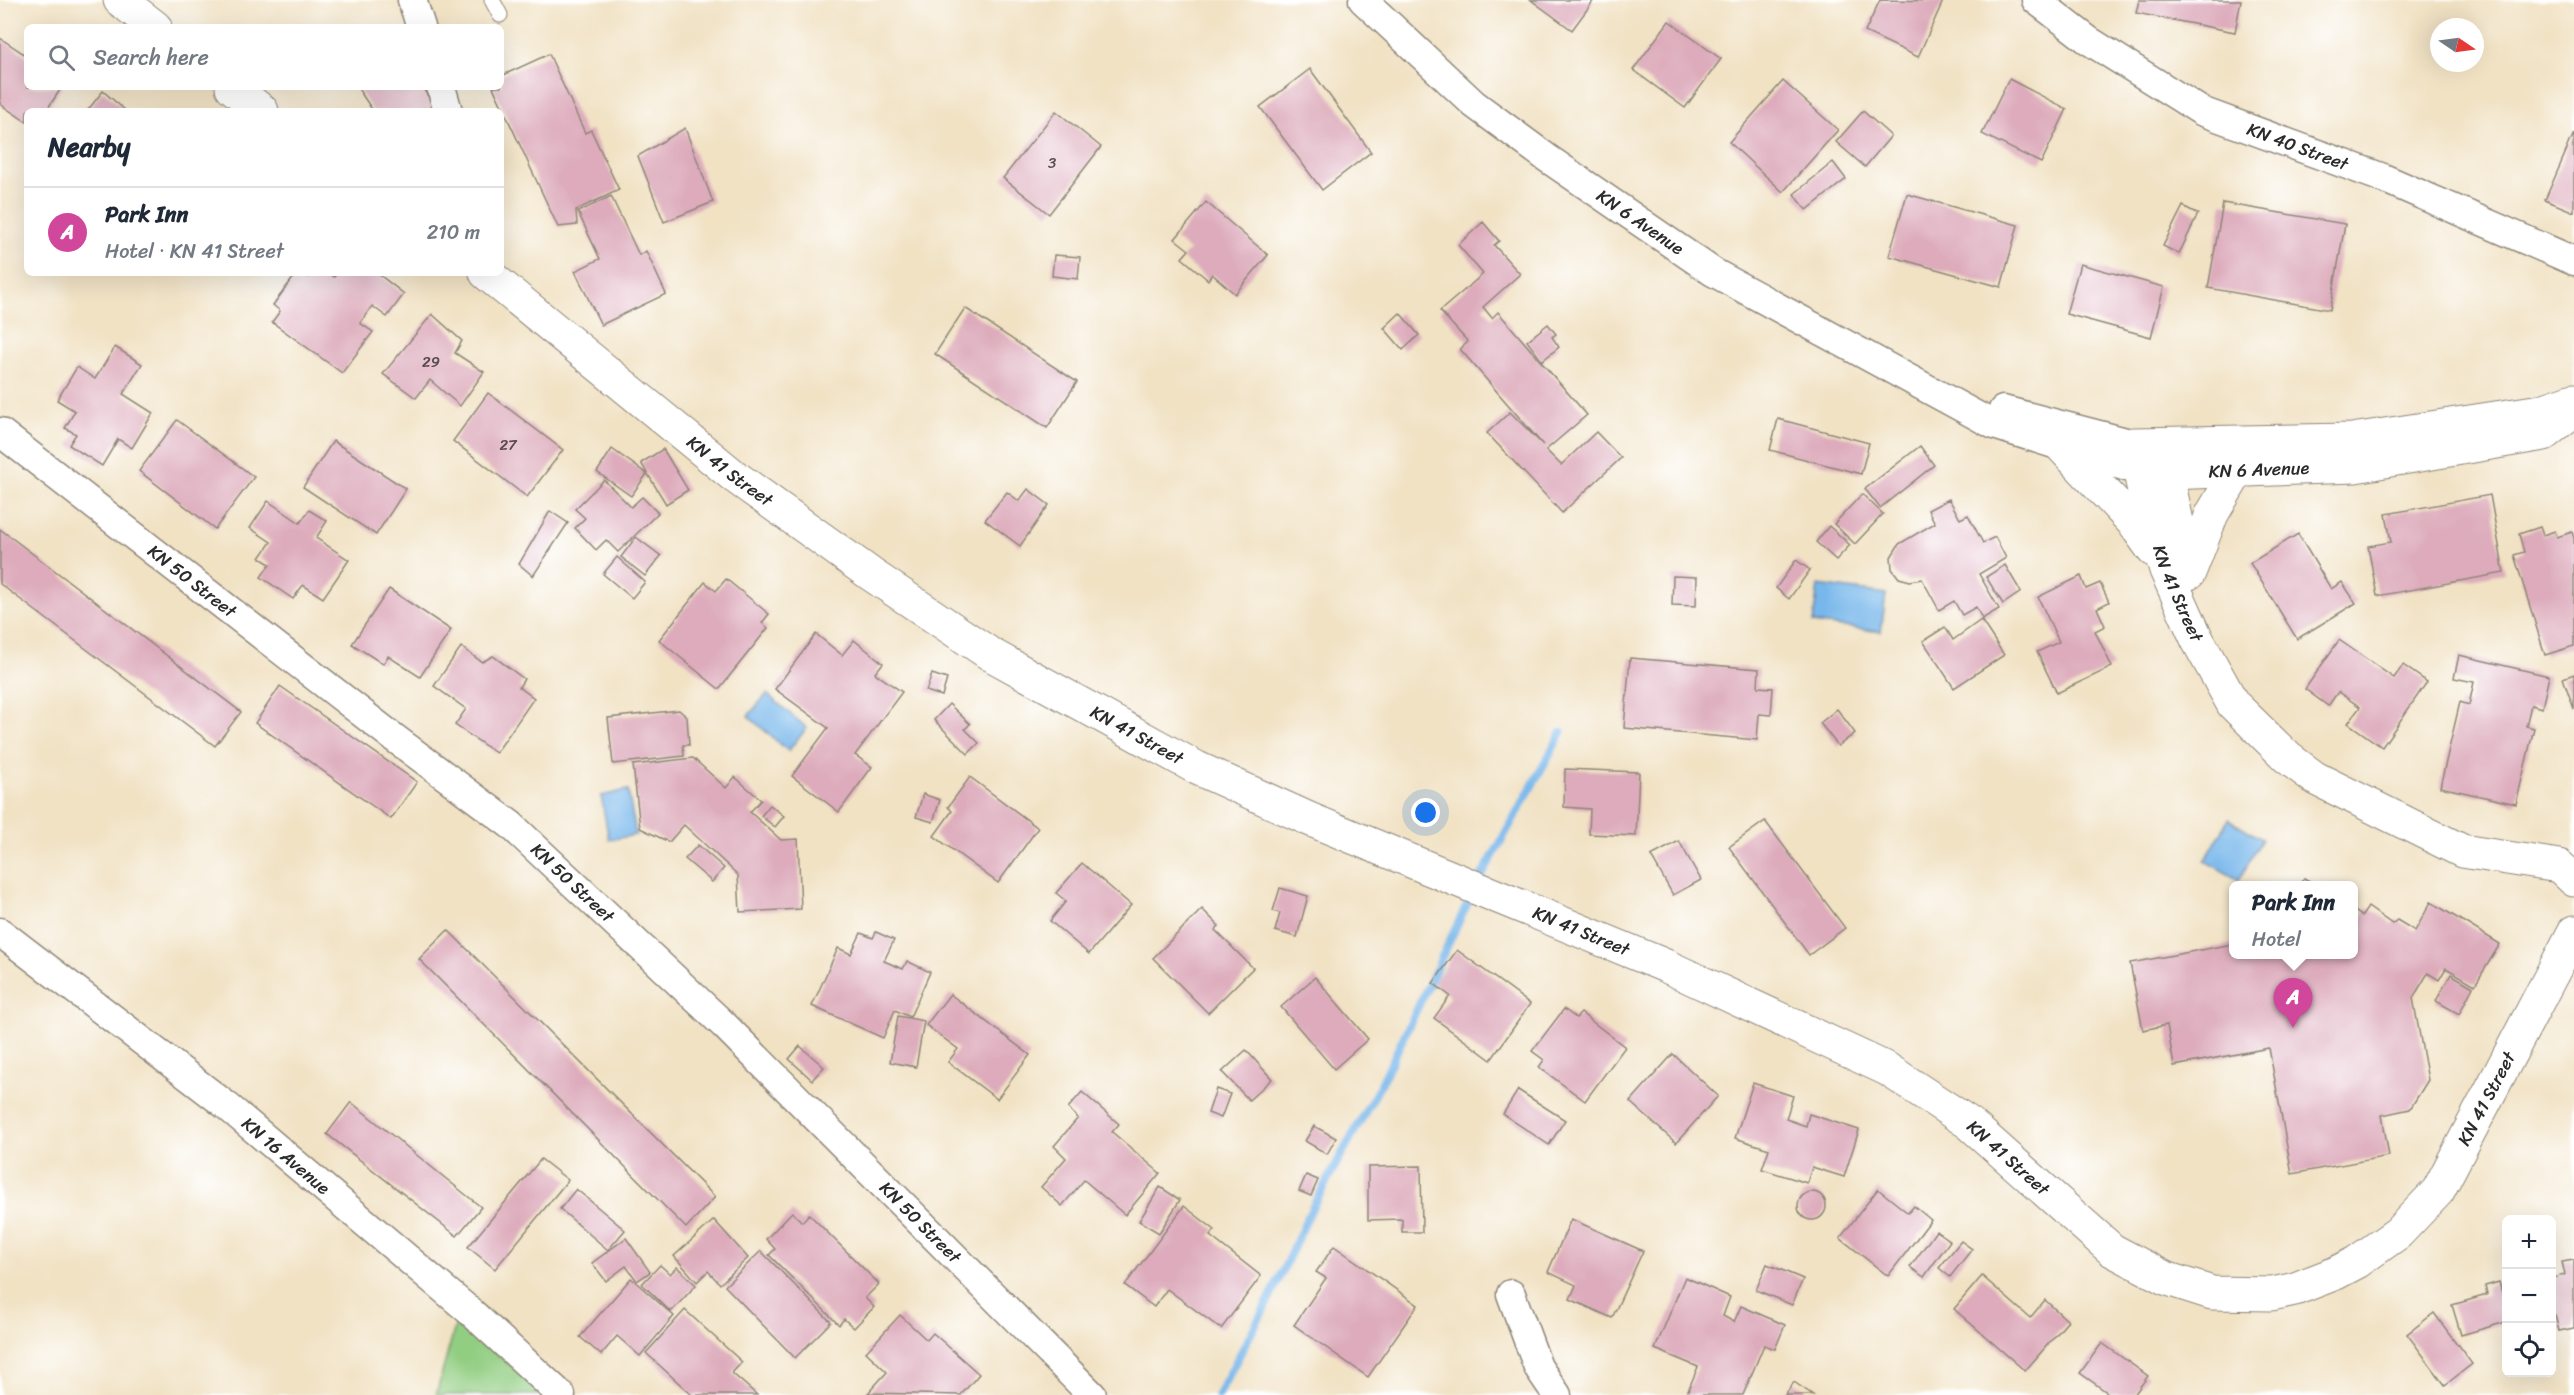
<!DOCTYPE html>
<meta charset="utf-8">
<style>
:root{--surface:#fff;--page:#f2f2f3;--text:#1f2937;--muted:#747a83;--line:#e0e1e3;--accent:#ea580c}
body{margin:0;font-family:Sriracha,sans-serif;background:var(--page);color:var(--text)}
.controls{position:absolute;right:18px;bottom:18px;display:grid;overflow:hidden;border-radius:9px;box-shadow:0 6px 24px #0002}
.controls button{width:54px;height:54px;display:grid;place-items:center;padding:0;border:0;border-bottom:2px solid var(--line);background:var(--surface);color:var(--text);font:30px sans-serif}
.compass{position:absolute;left:2430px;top:18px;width:54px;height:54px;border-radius:50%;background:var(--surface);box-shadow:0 6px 24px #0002;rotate:103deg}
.you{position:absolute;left:1426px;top:813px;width:21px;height:21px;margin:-15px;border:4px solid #fff;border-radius:50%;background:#1a73e8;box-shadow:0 0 0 9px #1a73e833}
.badge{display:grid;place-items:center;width:39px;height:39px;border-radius:50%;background:var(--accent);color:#fff;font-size:20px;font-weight:700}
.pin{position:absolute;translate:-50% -50px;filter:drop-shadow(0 2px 3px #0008)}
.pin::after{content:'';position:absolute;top:32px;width:21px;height:18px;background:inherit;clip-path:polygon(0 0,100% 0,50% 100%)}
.popup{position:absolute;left:2229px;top:881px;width:129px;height:78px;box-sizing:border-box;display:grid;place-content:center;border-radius:9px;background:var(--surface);filter:drop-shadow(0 2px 4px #0005);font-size:20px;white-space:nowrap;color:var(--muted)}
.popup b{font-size:22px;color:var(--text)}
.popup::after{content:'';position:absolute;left:50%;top:100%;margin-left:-12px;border:12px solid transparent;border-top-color:var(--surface)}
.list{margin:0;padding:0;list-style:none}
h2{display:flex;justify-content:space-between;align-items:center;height:78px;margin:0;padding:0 24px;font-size:26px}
h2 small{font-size:20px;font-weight:400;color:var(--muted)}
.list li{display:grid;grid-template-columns:39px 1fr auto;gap:18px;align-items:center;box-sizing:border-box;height:90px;padding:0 24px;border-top:2px solid var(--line)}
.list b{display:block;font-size:22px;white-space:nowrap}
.list p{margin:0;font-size:20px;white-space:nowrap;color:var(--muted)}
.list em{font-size:20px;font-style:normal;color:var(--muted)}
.icon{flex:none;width:33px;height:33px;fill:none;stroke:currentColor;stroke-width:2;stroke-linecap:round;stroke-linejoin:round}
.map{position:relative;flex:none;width:2574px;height:1395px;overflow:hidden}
.search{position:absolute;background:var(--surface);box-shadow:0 6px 24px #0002;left:24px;top:24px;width:480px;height:66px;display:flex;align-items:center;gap:15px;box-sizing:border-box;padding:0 21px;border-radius:9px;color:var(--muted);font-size:22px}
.panel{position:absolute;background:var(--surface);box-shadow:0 6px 24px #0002;left:24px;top:108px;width:480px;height:168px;border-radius:9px}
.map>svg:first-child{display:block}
.green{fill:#92ce82;stroke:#5e7c56;stroke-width:1.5}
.water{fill:#78b7eb;stroke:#52718b;stroke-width:1.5}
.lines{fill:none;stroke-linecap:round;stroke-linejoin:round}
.stream{stroke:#78b7eb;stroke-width:8}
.building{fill:#ddabbb}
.lane-casing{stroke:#8e8678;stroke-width:17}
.street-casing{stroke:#8e8678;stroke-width:31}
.secondary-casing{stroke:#8e8678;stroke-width:35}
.lane{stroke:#fff;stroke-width:15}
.street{stroke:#fff;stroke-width:28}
.secondary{stroke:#fff;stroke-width:33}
.labels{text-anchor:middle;stroke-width:6;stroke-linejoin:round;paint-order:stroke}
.number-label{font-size:15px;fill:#584b4f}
.street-label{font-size:18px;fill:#2b2b2b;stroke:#fff}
</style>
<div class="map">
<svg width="2574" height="1395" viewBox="0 0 2574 1395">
<rect width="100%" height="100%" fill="#fff"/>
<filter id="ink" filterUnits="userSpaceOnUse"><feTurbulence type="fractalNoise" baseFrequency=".0167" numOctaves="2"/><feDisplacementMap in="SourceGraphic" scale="12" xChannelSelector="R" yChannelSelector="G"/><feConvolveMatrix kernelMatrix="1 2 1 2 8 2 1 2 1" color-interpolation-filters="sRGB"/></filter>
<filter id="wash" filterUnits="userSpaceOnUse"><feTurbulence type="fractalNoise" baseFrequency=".008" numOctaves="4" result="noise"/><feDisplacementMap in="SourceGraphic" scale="24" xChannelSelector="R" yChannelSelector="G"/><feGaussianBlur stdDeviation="1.35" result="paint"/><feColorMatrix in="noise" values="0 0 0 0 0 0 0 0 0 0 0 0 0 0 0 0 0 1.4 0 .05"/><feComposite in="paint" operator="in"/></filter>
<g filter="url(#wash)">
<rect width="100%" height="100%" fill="#f1e2c4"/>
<polygon class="green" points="457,1319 545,1395 436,1395"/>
<g class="water">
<polygon points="1818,585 1886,594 1881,632 1813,623"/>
<polygon points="767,694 807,728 788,751 748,716"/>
<polygon points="628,790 636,835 609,840 601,796"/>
<polygon points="2229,819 2262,839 2239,880 2205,861"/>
</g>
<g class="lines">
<g class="stream">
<polyline points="1479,881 1562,732"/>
<polyline points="1218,1395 1270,1298 1312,1208 1382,1082 1473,892"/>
</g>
</g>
<g id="blocks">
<g class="building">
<polygon points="1531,0 1594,0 1572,30"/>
<polygon points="1880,0 1943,1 1918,57 1865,32"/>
<polygon points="2139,0 2241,0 2235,32 2136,13"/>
<polygon points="1669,21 1721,59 1685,108 1633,70"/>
<polygon points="0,38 27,56 27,87 62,87 46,111 27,111 27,122 0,104"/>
<polygon points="549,54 585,133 591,130 619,190 576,210 577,225 558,227 493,87 501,87 501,76"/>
<polygon points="1310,69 1371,152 1322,190 1260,107"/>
<polygon points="2009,79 2067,109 2041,163 1982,134"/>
<polygon points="1783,81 1838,130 1783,192 1729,142"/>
<polygon points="357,87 422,87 438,111 373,111"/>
<polygon points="103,91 126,111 87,111"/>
<polygon points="1056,111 1101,147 1049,214 1003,178"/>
<polygon points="1863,111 1891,136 1865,167 1836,142"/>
<polygon points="685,128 713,202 664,222 638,156"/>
<polygon points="2574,133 2574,212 2545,200"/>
<polygon points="1833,162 1846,179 1807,210 1794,194"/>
<polygon points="1907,194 2018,225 2001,287 1889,256"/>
<polygon points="611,196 639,255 646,251 666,294 601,325 575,271 600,259 578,212"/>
<polygon points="1206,202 1268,255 1235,294 1212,274 1208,280 1182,258 1189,250 1175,239"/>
<polygon points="2223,203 2345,224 2330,310 2208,288"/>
<polygon points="2183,206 2198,214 2179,254 2163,246"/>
<polygon points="1483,222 1499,241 1494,245 1520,274 1483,307 1492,318 1498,312 1587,415 1546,450 1561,465 1596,432 1621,458 1562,513 1487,433 1510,412 1543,445 1460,349 1468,342 1440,311 1483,274 1458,245"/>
<polygon points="1054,255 1080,257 1078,279 1052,276"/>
<polygon points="2080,264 2164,287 2151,337 2066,314"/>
<polygon points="297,273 309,277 312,273 329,273 334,277 337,273 377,273 404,294 387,317 372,306 360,323 373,332 342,373 272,322 280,311 273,305"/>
<polygon points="965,308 1077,382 1047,428 935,354"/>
<polygon points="1400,313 1419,335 1403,350 1384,328"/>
<polygon points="432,314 462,341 455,353 484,372 460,406 430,380 416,398 383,374"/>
<polygon points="1548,324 1556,334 1552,337 1559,347 1542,361 1527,341"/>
<polygon points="115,347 142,364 123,394 153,413 132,448 118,439 102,466 69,445 76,434 65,428 75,411 57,400 77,367 95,379"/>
<polygon points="488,393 563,450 527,497 453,441"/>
<polygon points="1778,419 1869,443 1861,474 1770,450"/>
<polygon points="177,420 254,477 215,529 139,471"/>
<polygon points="333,441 406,489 376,535 303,487"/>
<polygon points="1920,446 1934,465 1880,508 1865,489"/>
<polygon points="612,449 647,474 631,496 597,472"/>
<polygon points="663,449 688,490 666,504 641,463"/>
<polygon points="604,480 631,507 642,497 658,513 618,552 606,540 596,550 575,528 585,518 575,509"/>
<polygon points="1028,489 1049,505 1020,546 985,520 1007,492 1019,501"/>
<polygon points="1862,494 1883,514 1855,544 1834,524"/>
<polygon points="2490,495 2504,573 2377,596 2368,546 2391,542 2386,514"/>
<polygon points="1949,499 1960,519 1968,515 1983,543 1995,537 2006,558 1979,574 1999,609 1982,619 1976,607 1962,615 1954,601 1939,610 1922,579 1910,581 1899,578 1892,569 1891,557 1899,544 1935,523 1928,510"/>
<polygon points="268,501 300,523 309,510 327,521 316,538 349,560 323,598 303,585 293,599 261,577 270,564 260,558 271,542 250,528"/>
<polygon points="550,511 568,523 533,576 519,564"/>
<polygon points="1829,526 1850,545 1836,560 1816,542"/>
<polygon points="2540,527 2543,535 2555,531 2557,537 2572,532 2574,538 2574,646 2545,655 2514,555 2524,552 2519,534"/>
<polygon points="0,529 241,712 215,746 0,584"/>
<polygon points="2298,534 2331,589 2342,582 2356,603 2297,639 2250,563"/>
<polygon points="636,537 661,556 645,576 621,557"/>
<polygon points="617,557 645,582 632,598 603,574"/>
<polygon points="1796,560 1810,570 1789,599 1776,588"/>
<polygon points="2005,565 2021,592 2003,604 1986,577"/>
<polygon points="1673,576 1697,577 1696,606 1672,605"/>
<polygon points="2081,576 2086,589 2100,583 2109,602 2097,608 2105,626 2095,631 2112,667 2057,693 2037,652 2059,642 2038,597"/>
<polygon points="726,579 769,614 762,623 768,628 719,689 659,640 705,582 716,591"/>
<polygon points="389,589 451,630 420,677 388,656 383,664 352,644"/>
<polygon points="1981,620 2004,655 1954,688 1923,641 1945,627 1953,640"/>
<polygon points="816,634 842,655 854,640 883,663 875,673 902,692 855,755 872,767 839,812 792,776 828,728 775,689"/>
<polygon points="2339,640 2394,678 2403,665 2427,682 2382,747 2348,723 2360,707 2338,692 2328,706 2305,689"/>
<polygon points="461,647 482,662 493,656 524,679 519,687 534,698 496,753 455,725 466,709 434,686"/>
<polygon points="2459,655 2549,676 2542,708 2531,705 2526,726 2534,728 2516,804 2440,787 2460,702 2469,705 2474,682 2454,678"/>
<polygon points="1630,658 1759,669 1758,687 1773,688 1771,715 1759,714 1757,740 1624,728"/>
<polygon points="932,674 947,679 942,696 926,691"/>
<polygon points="2574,674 2574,709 2563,678"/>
<polygon points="280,686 417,782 391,819 255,723"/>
<polygon points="949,704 970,724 965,729 979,743 968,754 934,720"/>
<polygon points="1837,709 1855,733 1838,746 1820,723"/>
<polygon points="679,710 687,717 689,745 683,745 684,756 613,764 608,718"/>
<polygon points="693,758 726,788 735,777 761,800 750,812 781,840 798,839 801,909 740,912 738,875 684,825 669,842 640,828 633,765"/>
<polygon points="1565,769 1639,772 1636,836 1589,834 1590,809 1564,807"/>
<polygon points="970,777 1038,828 998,883 934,836 952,811 948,807"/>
<polygon points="923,794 940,800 933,822 916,817"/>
<polygon points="770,805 784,816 775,827 761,816"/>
<polygon points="1765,821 1845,928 1809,955 1729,847"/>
<polygon points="1679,841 1701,880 1673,895 1651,856"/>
<polygon points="698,845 724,868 712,882 685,859"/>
<polygon points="1082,863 1131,905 1089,954 1050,921 1066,901 1056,893"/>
<polygon points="2304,878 2316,885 2299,885"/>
<polygon points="1280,888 1308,896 1297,937 1275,931 1280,913 1273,911"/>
<polygon points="2431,902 2500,944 2475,985 2446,968 2439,980 2428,973 2413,998 2428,1080 2410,1109 2382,1115 2389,1156 2292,1174 2269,1048 2174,1066 2167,1025 2143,1030 2130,963 2233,944 2233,954 2353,954 2353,910 2362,916 2368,907 2392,924 2397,920 2415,931"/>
<polygon points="1202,909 1219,926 1215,930 1253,968 1208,1013 1153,958"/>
<polygon points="448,930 715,1197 686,1228 419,959"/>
<polygon points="876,932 894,940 884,961 903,969 907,961 930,972 910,1017 895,1010 883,1038 812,1006 838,948 851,954 861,933 873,938"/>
<polygon points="1457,950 1530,1004 1491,1060 1434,1018 1450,996 1433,983"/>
<polygon points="2451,974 2473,987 2459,1014 2436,1001"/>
<polygon points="1315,977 1368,1039 1334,1069 1281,1007"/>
<polygon points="950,994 1030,1055 997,1099 948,1062 958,1049 926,1025"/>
<polygon points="1564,1009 1576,1018 1581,1013 1625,1047 1585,1101 1539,1067 1544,1060 1532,1051"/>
<polygon points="898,1016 924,1021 916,1067 890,1062"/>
<polygon points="800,1046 824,1067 812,1080 789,1059"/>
<polygon points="1246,1050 1272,1079 1249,1100 1222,1072"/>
<polygon points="1673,1054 1718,1096 1676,1143 1630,1102"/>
<polygon points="1753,1083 1793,1096 1786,1119 1806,1126 1809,1114 1859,1130 1844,1177 1812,1167 1807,1183 1762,1169 1769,1149 1735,1138"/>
<polygon points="1216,1089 1230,1094 1221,1118 1208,1113"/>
<polygon points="1518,1090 1565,1120 1549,1145 1503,1114"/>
<polygon points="1082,1092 1119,1124 1112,1132 1160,1173 1125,1215 1084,1180 1062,1206 1041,1187 1066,1158 1054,1146 1078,1118 1068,1108"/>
<polygon points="351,1102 481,1207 457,1236 327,1134"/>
<polygon points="1314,1126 1336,1138 1327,1154 1305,1141"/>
<polygon points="541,1159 568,1180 495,1269 468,1247"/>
<polygon points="1421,1166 1422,1232 1402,1232 1402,1219 1368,1220 1368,1167"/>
<polygon points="1306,1175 1318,1180 1311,1196 1299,1191"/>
<polygon points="1160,1187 1180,1200 1159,1233 1139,1221"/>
<polygon points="576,1189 625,1230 608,1250 560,1209"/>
<polygon points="1878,1189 1908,1213 1914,1206 1931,1220 1888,1276 1840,1238"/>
<circle cx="1812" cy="1206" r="14"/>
<polygon points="1184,1206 1215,1230 1210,1236 1261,1276 1221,1329 1167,1289 1154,1307 1125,1285"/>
<polygon points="792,1212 802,1222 809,1214 879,1284 865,1298 874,1307 854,1328 844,1319 839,1325 769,1255 775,1249 766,1239"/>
<polygon points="1571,1219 1643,1251 1612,1318 1570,1299 1576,1285 1548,1272"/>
<polygon points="714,1220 748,1258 720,1284 708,1271 697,1282 674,1256"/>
<polygon points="1936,1231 1950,1241 1924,1277 1910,1267"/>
<polygon points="626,1238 650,1272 637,1281 626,1266 606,1281 592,1263"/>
<polygon points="1961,1241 1972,1249 1950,1277 1939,1268"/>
<polygon points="1334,1246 1418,1305 1368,1377 1294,1325 1326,1278 1316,1272"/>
<polygon points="761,1251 831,1322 795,1358 725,1286"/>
<polygon points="2574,1260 2574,1328 2559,1331 2555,1315 2552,1316 2552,1278 2565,1275 2562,1262"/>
<polygon points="1767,1264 1803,1279 1792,1305 1756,1290"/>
<polygon points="660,1265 670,1274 677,1267 696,1285 671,1312 642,1284"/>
<polygon points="1982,1276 2030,1318 2045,1300 2068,1321 2025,1371 1954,1309"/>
<polygon points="1685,1277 1730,1297 1723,1316 1734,1322 1741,1306 1785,1325 1775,1349 1764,1345 1743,1395 1686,1395 1698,1367 1655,1349"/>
<polygon points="631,1278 674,1316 640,1356 617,1336 601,1355 580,1337"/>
<polygon points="2499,1282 2502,1293 2506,1292 2506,1322 2461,1335 2452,1305 2487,1295 2485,1286"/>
<polygon points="685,1310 742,1362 732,1373 757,1395 692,1395 646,1353"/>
<polygon points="2434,1313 2472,1364 2445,1385 2407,1334"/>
<polygon points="900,1315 927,1340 933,1333 979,1374 961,1395 868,1393 887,1372 866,1352"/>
<polygon points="2102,1343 2148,1376 2134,1395 2111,1395 2080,1373"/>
<polygon points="1794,1382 1813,1395 1785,1395"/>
</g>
</g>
</g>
<g filter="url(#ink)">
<use href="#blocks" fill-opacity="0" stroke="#8e8678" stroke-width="1.5"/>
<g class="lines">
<g class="lane-casing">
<polyline id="lane" points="492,0 500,15"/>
</g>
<g class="street-casing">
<g id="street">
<polyline points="412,0 421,27"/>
<path id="s1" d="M1363,0l111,104 73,54 166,114 281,153 145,46"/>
<path id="s2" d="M2036,0l52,40 113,71 182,67 191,83"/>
<polyline points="441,87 448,111"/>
<polyline points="2003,410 2134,444"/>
<path id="s3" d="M0,432l393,305 118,88 213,200 368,370"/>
<path id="s4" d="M0,932l227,174 245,207 89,82"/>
<polyline points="1511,1294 1538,1367 1557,1395"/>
</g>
</g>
<g class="secondary-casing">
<g id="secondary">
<polyline points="120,0 155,27"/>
<polyline points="232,87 262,111"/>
<path id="s5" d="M486,273l248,203 138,99 118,79 207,114 112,51 357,147 221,103 82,54 143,127 53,28 47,15 60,1 23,-5 41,-16 21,-11 41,-29 40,-42 136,-259"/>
<path id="s6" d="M2574,400l-33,11 -189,29 -218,4 14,66 18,60 31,69 36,65 55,54 27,20 147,73 97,15 15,14"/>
<polyline points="2063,448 2133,522 2153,550"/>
<polyline points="2162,452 2186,563"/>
<path id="s7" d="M2139,471l28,2 188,-7 189,-32 30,-24"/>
<polyline points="2189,573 2212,514 2238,470"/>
</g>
</g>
<use href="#lane" class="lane"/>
<use href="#street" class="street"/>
<use href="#secondary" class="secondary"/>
</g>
</g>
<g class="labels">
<g class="number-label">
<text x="1052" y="168">3</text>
<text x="431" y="367">29</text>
<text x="508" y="450">27</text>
</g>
<g class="street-label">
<text dy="6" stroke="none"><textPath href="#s2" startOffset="302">KN 40 Street</textPath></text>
<text dy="6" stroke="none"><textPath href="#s1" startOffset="356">KN 6 Avenue</textPath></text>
<text dy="6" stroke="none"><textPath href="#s5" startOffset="314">KN 41 Street</textPath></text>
<text dy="6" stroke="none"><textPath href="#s7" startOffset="120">KN 6 Avenue</textPath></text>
<text dy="6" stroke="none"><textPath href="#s3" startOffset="243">KN 50 Street</textPath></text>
<text dy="6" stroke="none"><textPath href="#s6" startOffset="600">KN 41 Street</textPath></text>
<text dy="6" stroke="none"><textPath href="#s5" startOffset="800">KN 41 Street</textPath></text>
<text dy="6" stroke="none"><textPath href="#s3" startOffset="729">KN 50 Street</textPath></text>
<text dy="6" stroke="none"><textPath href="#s5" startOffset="1286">KN 41 Street</textPath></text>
<text dy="6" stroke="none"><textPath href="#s5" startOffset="2384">KN 41 Street</textPath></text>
<text dy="6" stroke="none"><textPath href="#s4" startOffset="363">KN 16 Avenue</textPath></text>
<text dy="6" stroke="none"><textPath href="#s5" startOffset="1772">KN 41 Street</textPath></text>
<text dy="6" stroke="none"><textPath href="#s3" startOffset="1215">KN 50 Street</textPath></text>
</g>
</g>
</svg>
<div class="controls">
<button>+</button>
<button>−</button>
<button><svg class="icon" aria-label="locate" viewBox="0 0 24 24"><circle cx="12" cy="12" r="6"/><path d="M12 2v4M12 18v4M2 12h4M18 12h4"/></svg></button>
</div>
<svg class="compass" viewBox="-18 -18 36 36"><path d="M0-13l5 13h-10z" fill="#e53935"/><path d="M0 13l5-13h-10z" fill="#747a83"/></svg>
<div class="you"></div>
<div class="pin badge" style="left:2293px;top:1028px;background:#d1479c">A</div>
<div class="popup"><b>Park Inn</b>Hotel</div>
<div class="search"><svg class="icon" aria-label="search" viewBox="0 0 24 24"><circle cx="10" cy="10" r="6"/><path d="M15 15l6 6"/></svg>Search here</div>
<section class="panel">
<h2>Nearby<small></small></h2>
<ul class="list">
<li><span class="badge" style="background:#d1479c">A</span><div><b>Park Inn</b><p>Hotel · KN 41 Street</p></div><em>210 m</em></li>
</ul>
</section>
</div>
